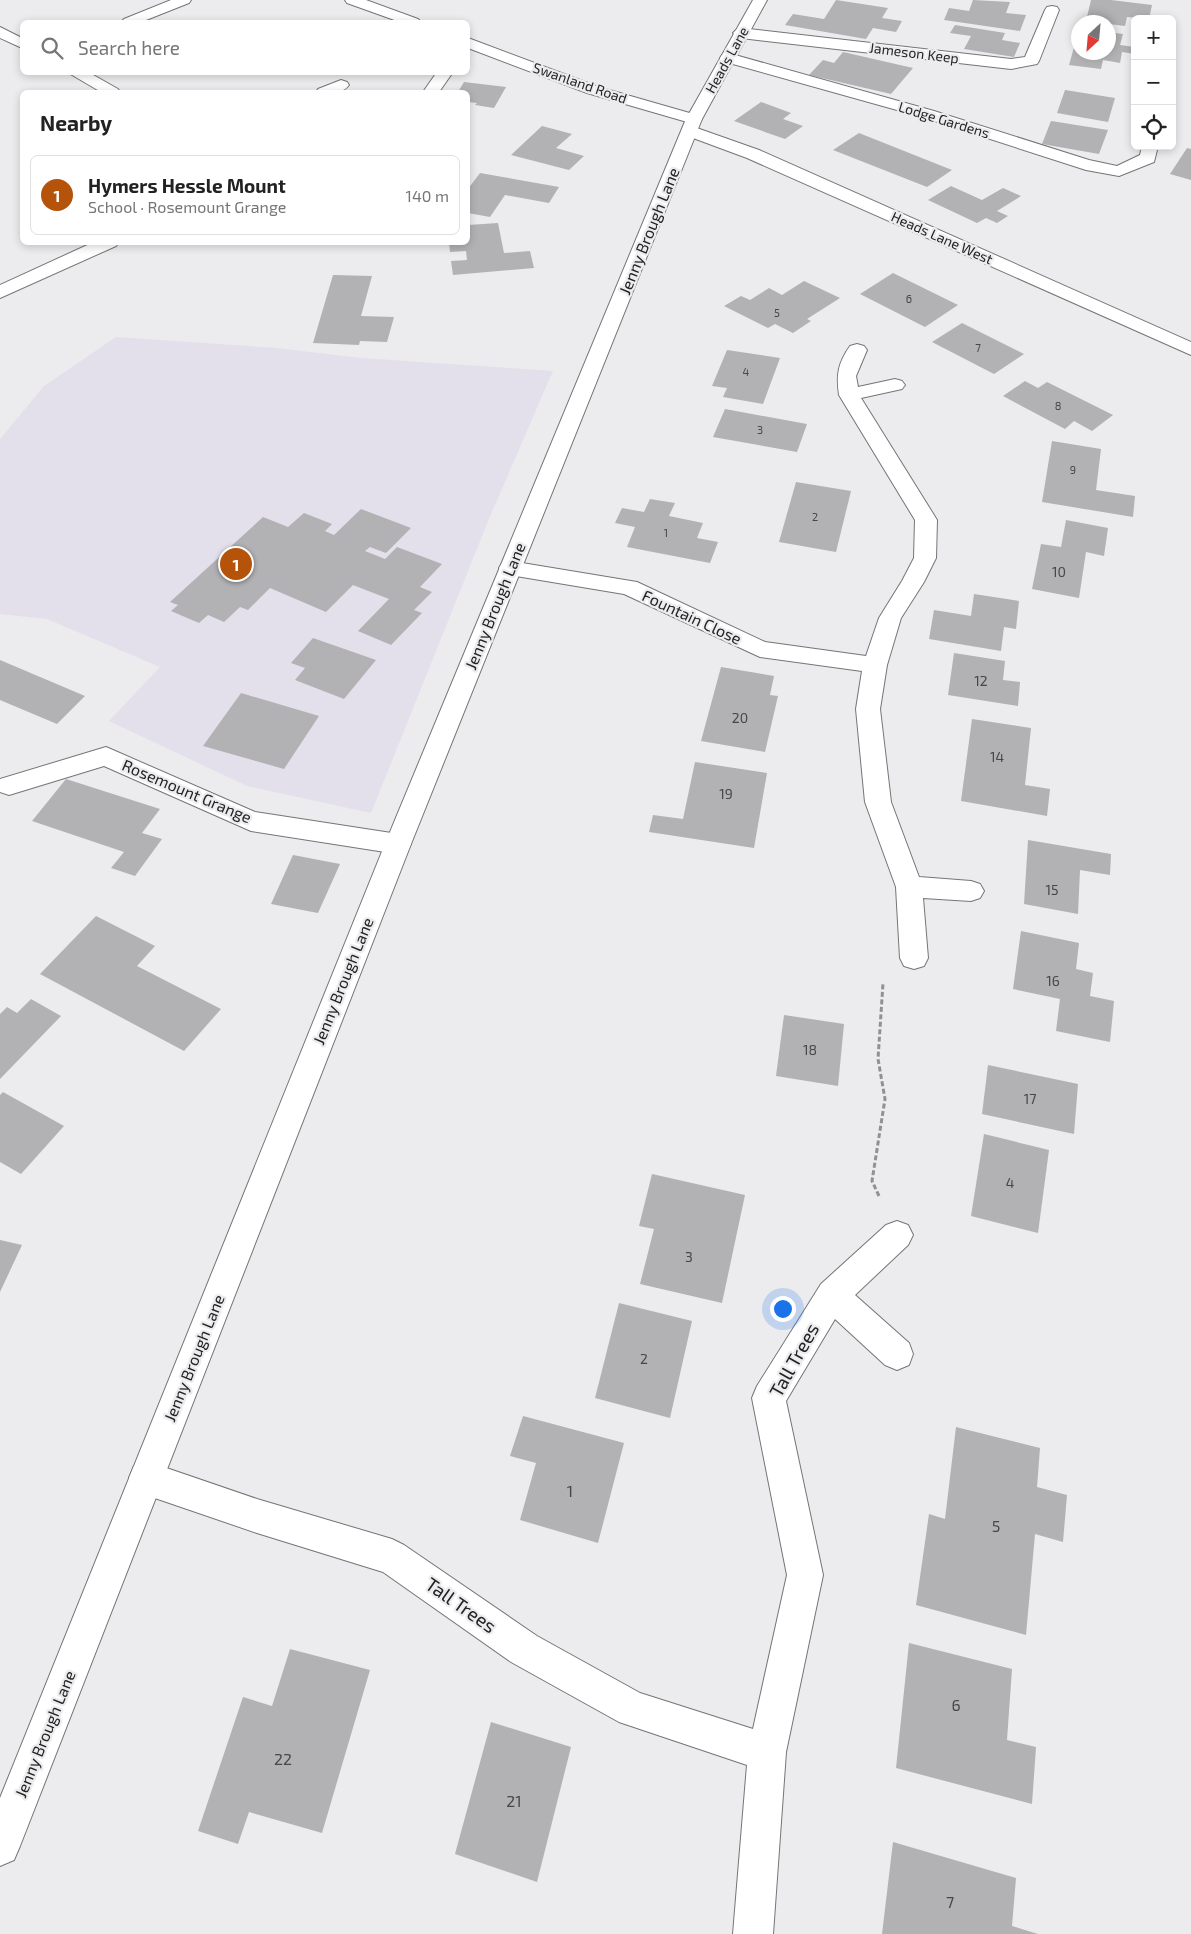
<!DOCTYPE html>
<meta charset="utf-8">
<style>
:root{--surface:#fff;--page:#f2f2f2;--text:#222;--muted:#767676;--line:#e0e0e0;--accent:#b45309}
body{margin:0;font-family:"Exo 2",sans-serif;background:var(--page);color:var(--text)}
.controls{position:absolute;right:15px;top:15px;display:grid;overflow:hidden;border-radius:8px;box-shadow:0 2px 8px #0003}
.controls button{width:45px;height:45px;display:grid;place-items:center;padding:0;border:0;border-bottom:1px solid var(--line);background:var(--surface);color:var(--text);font:25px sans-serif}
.compass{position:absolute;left:1071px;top:15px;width:45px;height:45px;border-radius:50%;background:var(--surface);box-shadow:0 2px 8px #0003;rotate:206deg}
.you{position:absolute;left:782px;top:1308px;width:18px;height:18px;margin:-12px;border:4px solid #fff;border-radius:50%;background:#1a73e8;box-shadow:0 0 0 8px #1a73e833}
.badge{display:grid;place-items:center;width:32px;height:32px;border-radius:50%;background:var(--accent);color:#fff;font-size:16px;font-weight:700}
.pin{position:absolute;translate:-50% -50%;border:2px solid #fff;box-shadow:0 1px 5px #0006}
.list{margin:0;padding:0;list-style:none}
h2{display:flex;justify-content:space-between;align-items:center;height:65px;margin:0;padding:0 20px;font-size:21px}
h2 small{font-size:16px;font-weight:400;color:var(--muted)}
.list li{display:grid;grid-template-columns:32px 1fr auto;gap:15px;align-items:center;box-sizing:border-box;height:80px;margin:0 10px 10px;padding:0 10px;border:1px solid var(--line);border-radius:8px}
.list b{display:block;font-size:19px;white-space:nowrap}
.list p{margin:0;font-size:16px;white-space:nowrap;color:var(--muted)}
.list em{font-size:16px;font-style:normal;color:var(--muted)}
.icon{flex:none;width:28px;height:28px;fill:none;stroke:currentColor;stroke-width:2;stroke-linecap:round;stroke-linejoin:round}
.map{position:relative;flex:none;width:1191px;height:1934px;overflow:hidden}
.search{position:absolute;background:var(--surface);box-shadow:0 2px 8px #0003;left:20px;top:20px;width:450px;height:55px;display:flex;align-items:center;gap:12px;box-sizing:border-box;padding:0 18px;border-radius:8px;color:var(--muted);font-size:19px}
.panel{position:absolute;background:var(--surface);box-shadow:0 2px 8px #0003;left:20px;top:90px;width:450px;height:155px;border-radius:8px}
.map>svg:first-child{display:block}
.built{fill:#e3e0eb}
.building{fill:#b2b1b4}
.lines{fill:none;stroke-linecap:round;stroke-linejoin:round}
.lane-casing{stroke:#757477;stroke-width:2}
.street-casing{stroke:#757477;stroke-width:2}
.secondary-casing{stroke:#757477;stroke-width:2}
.path{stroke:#919193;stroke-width:3;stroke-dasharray:5 2.5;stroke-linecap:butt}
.lane{fill:#fff;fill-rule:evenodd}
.street{fill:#fff;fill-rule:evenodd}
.secondary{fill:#fff;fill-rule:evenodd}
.labels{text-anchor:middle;stroke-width:4.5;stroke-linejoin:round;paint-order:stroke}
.far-number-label{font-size:11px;fill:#474648}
.far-street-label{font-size:14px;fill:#232324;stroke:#ecebee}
.number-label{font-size:14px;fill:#474648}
.street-label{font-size:16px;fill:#232324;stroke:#ecebee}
.near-number-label{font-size:16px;fill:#474648}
.near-street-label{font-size:19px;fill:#232324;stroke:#ecebee}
</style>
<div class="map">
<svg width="1191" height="1934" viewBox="0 0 1191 1934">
<rect width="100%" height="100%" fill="#ecebee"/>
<polygon class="built" points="116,337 277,348 361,358 553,371 491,514 371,813 247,786 109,721 160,667 47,619 0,614 0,439 44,386"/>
<g class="building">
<polygon points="836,0 888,8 882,18 902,21 896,32 873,28 866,39 785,25 793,14 824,19"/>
<polygon points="973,0 1010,2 1006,13 1026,15 1020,31 944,20 949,8 969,11"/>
<polygon points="1091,0 1111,0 1152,5 1149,19 1127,17 1125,26 1086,21"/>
<polygon points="955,25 1005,33 1002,40 1020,43 1014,57 964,49 971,36 950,33"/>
<polygon points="1108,32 1123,34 1120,45 1135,47 1135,54 1122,52 1120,63 1103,60 1101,69 1069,65 1078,33 1078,52 1108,52"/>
<polygon points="843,52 913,68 891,94 809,75 823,60 834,63"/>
<polygon points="464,82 506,87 494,108 475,105 477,103 468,102 468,92 458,92"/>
<polygon points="1065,90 1115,98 1108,122 1057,113"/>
<polygon points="761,102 791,113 783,119 803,126 785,139 734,121"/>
<polygon points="1051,121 1108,130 1099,154 1042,144"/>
<polygon points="542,126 572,134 556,148 584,156 569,170 511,155"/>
<polygon points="859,133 952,170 927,187 833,150"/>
<polygon points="1187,148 1191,149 1191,180 1170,174"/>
<polygon points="480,173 559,187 549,203 505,195 490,217 468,213 468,189"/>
<polygon points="951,186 982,200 1003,188 1021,196 997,211 1008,216 997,223 986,218 977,223 928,200"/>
<polygon points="498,223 504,253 530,251 534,268 453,275 451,261 467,260 466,251 450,252 449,242 468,242 469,240 468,225"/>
<polygon points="893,273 958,305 925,327 860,294"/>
<polygon points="333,275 372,276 361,316 394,317 387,342 360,341 359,345 313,343"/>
<polygon points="804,281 840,298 807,319 811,321 793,333 775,324 768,328 724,306 741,296 750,300 769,288 782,295"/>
<polygon points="962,323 1024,354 994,374 932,342"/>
<polygon points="727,350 780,358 763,404 723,397 727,388 712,386"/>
<polygon points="1025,381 1038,388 1047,382 1113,415 1092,431 1074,421 1065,429 1003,396"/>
<polygon points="725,409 807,424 797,452 713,437"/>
<polygon points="1052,441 1101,449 1096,490 1135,496 1133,517 1042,502"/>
<polygon points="796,482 851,491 836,552 779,542"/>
<polygon points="650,499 675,503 669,516 703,523 697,538 718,542 710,563 627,547 635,527 615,523 622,508 644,512"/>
<polygon points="361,509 411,528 386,553 370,547 365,551 385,559 397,547 442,564 420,587 432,592 414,610 422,613 391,645 358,631 389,599 353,585 326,612 270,588 248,610 240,607 224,622 208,615 199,623 171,611 178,605 170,602 263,517 288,527 304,513 332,524 325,531 334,535"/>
<polygon points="1066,520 1108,528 1104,556 1086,552 1079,598 1032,589 1041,544 1061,547"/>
<polygon points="974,594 1019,601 1016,629 1004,627 1001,651 929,639 934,610 971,616"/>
<polygon points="313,638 376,660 344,699 295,680 305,668 291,663"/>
<polygon points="954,653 1005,661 1003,680 1020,682 1018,706 948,695"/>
<polygon points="0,660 85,696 57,724 0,700"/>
<polygon points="721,667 774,676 770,695 778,696 765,752 701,741"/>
<polygon points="241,693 319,716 284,769 203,746"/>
<polygon points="972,719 1031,728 1025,785 1050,789 1047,816 961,801"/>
<polygon points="695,762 767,773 754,848 649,832 653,815 683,819"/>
<polygon points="66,779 160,809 142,833 162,839 135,876 111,868 124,852 32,821"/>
<polygon points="1028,840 1111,854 1110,875 1080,870 1078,914 1024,904"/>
<polygon points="293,855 340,864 318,913 271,904"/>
<polygon points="96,916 155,946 137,966 221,1009 184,1051 40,974"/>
<polygon points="1021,931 1079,943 1076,969 1093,973 1090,996 1114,1001 1110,1042 1056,1031 1060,999 1013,989"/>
<polygon points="31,999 61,1016 0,1079 0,1014 7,1007 17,1013"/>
<polygon points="784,1015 844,1024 838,1086 776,1076"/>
<polygon points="988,1065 1078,1084 1074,1134 982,1114"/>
<polygon points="3,1092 64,1126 21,1174 0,1162 0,1095"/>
<polygon points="984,1134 1049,1150 1038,1233 971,1216"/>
<polygon points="652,1174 745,1195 722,1303 640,1284 654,1229 639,1226"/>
<polygon points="0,1240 22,1245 0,1292"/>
<polygon points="619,1303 692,1321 670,1418 595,1398"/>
<polygon points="523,1416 624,1443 598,1543 520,1520 536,1463 510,1456"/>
<polygon points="956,1427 1040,1448 1037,1487 1067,1495 1063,1542 1035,1534 1026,1635 916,1605 929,1514 945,1519"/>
<polygon points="909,1643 1012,1669 1007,1740 1036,1747 1032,1804 896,1768"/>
<polygon points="290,1649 370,1670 322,1833 249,1812 238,1844 198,1831 243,1697 272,1706"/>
<polygon points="491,1722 571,1747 537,1882 455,1854"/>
<polygon points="893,1842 1016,1878 1012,1926 1038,1934 882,1934"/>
</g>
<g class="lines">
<g class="lane-casing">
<g id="lane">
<polygon points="171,0 191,0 189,3 141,22 121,22 124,19"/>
<polygon points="437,72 453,72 439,92 423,92"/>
</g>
</g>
<g class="street-casing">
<g id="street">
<polygon points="345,0 366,0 418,19 421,22 400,22 347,3"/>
<polygon points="1052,6 1057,7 1059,10 1039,61 1037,64 1011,69 741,38 736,36 733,33 736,30 741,28 1011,59 1025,57 1045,10 1047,7"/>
<polygon points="0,27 22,38 22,48 0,38"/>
<polygon points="468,38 599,87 700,116 702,119 700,122 694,124 587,93 468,48"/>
<polygon points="728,53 934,111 1089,160 1117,166 1140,155 1142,146 1158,146 1154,162 1119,176 1086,170 922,117 722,61 720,58 722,55"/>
<polygon points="67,72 88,72 118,89 120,92 101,92"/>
<path d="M341,80l6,2 2,3c-7,10 -22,8 -33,7l2,-3z"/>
<polygon points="691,126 759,150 1191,342 1191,355 747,158 685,135 683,131 685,127"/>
<polygon points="94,242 119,242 116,246 0,298 0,285"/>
<path d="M857,344l7,2 3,4 -11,26 2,11 37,-8 7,2 3,4 -3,4 -41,9 76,122 -1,38 -12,24 -23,36 -14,47 -7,44 11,93 28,75 52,4 9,3 4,7 -4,7 -9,3 -48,-3 5,60 -4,8 -10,3 -10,-3 -4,-8 -4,-71 -31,-85 -9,-93 6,-38 -102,-14 -136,-63 -114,-19 -8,-2 -3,-5 3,-5 8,-2 127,21 128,60 101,14 13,-38 23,-37 12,-23 1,-38 -76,-125c-3,-20 -1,-32 11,-49z"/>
<polygon points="106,747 255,812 398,834 407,837 411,844 407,851 398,854 251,831 104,766 9,795 0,792 0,779"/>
<polygon points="897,1221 908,1225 913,1235 908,1245 855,1295 909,1343 913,1354 909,1365 897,1370 885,1365 835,1319 786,1401 823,1575 786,1752 773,1934 733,1934 747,1765 619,1722 511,1662 383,1572 257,1533 146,1495 134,1490 129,1478 134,1466 146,1461 257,1499 392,1539 404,1545 537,1636 640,1693 753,1729 787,1575 752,1398 757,1386 821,1284 886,1225"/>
</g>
</g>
<g class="secondary-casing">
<polygon id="secondary" points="753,0 767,0 702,119 411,844 20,1846 14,1860 0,1866 0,1798 385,844 686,119"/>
</g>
<polyline class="path" points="879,1196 872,1181 885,1099 878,1059 883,983"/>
<use href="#lane" class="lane"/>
<use href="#street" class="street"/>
<use href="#secondary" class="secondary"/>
</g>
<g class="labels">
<g class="far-number-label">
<text x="909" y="303">6</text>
<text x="777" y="317">5</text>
<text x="978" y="352">7</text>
<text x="746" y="376">4</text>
<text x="1058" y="410">8</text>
<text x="760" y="434">3</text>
<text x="1073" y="474">9</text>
<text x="815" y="521">2</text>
<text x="666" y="537">1</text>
</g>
<g class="far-street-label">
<text transform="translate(914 53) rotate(7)" y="5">Jameson Keep</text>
<text transform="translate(727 60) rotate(-61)" y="5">Heads Lane</text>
<text transform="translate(580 83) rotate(19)" y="5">Swanland Road</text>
<text transform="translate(944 120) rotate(17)" y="5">Lodge Gardens</text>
<text transform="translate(942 238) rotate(24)" y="5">Heads Lane West</text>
</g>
<g class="number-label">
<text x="1059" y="577">10</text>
<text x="981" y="686">12</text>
<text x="740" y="723">20</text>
<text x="997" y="762">14</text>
<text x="726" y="799">19</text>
<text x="1052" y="895">15</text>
<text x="1053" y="986">16</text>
<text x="810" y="1055">18</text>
<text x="1030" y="1104">17</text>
<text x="1010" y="1188">4</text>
<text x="689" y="1262">3</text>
<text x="644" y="1364">2</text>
</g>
<g class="street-label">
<text transform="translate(649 231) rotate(-68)" y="6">Jenny Brough Lane</text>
<text transform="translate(495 606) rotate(-68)" y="6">Jenny Brough Lane</text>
<text transform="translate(692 617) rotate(25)" y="6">Fountain Close</text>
<text transform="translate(187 791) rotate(23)" y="6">Rosemount Grange</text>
<text transform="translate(343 981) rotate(-68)" y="6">Jenny Brough Lane</text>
<text transform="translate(194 1358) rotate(-68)" y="6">Jenny Brough Lane</text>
<text transform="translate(45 1734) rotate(-68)" y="6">Jenny Brough Lane</text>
</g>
<g class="near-number-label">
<text x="570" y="1497">1</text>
<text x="996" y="1532">5</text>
<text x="956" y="1711">6</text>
<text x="283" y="1765">22</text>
<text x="514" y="1807">21</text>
<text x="950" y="1908">7</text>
</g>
<g class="near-street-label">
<text transform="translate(794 1360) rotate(-61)" y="7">Tall Trees</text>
<text transform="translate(461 1605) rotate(35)" y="7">Tall Trees</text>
</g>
</g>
</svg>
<div class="controls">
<button>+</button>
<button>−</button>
<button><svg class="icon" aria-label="locate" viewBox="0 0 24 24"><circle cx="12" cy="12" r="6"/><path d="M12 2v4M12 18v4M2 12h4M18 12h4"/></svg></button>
</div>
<svg class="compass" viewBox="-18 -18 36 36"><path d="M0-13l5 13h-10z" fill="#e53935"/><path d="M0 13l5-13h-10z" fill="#767676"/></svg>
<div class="you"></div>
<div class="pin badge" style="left:236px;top:564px">1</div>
<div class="search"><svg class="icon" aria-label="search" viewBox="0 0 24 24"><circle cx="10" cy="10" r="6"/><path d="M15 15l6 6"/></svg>Search here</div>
<section class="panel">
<h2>Nearby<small></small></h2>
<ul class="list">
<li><span class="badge">1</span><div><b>Hymers Hessle Mount</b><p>School · Rosemount Grange</p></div><em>140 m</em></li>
</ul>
</section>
</div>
